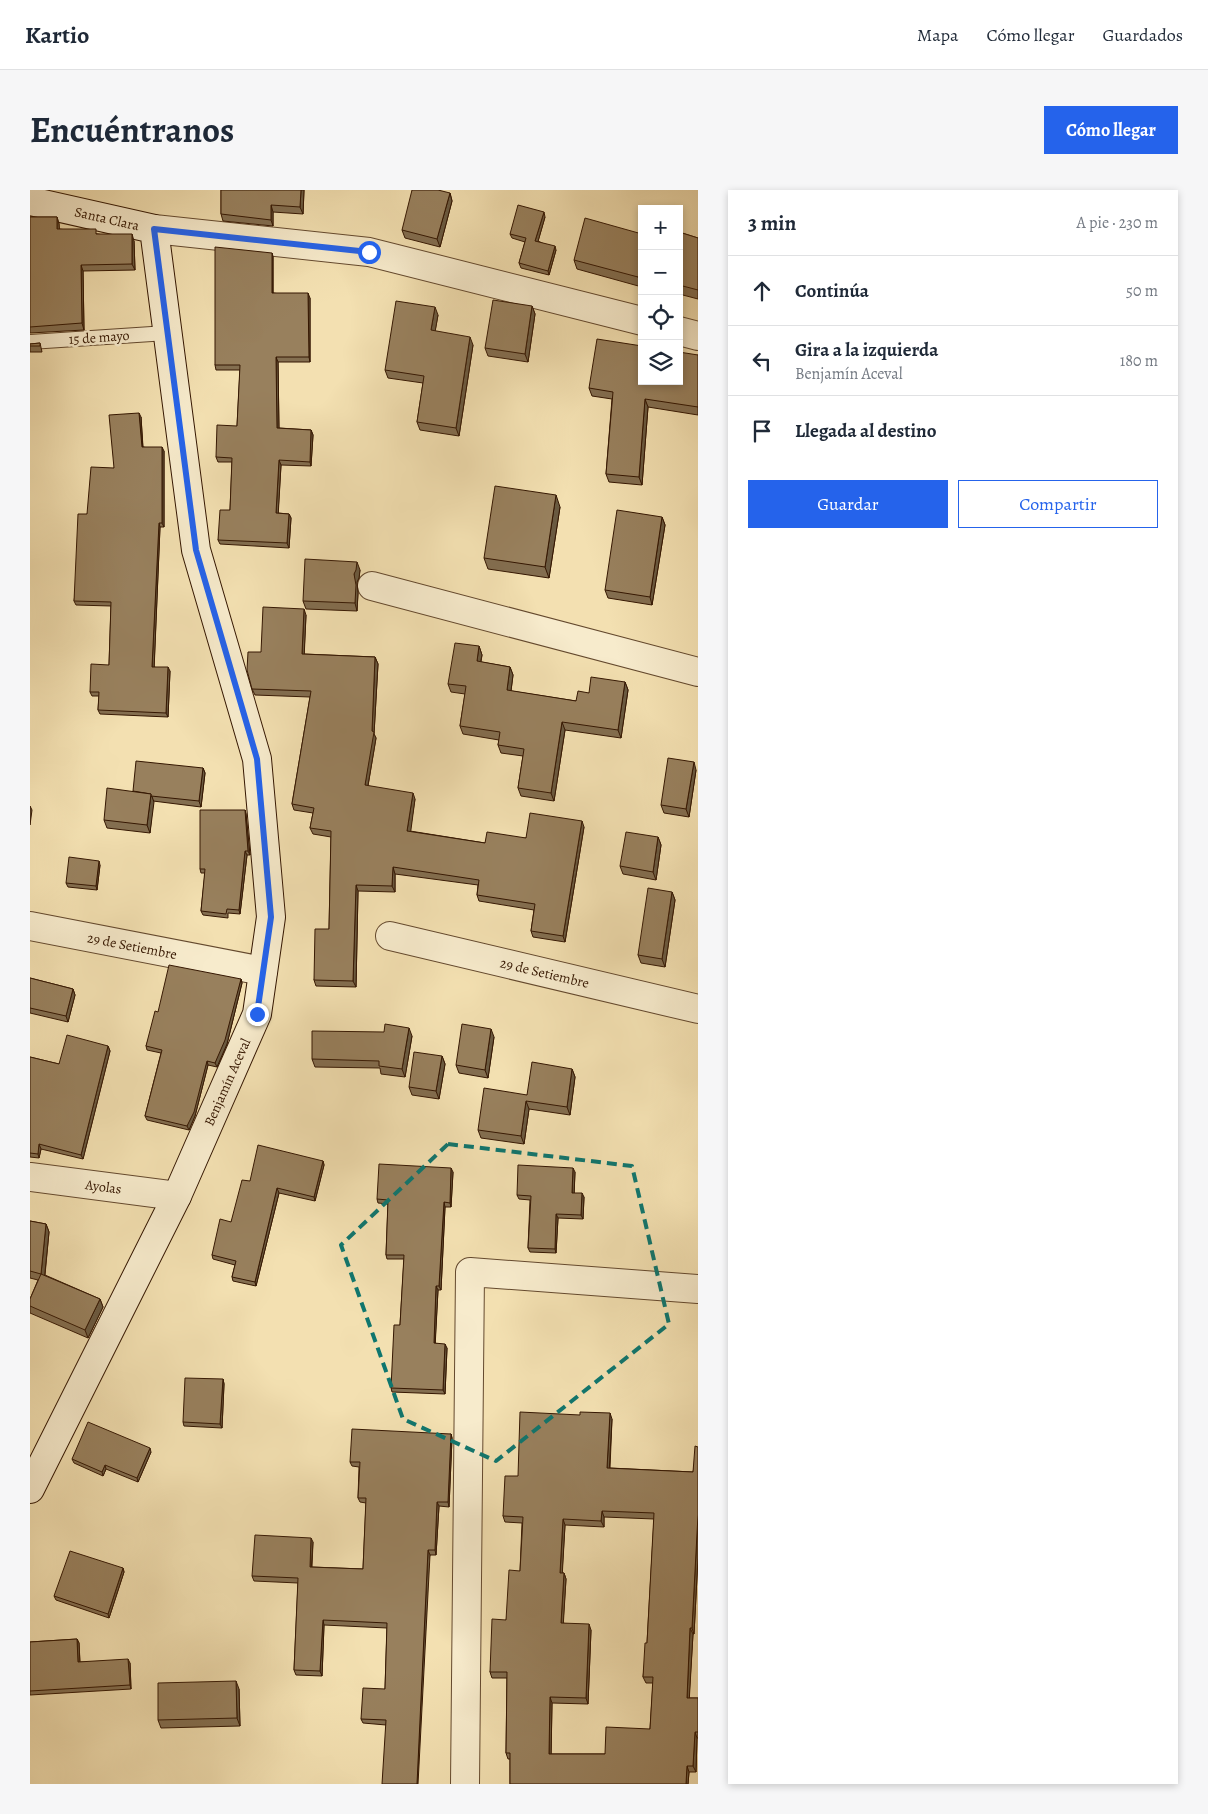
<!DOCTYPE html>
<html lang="es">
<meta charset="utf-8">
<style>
:root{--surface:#fff;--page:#f6f6f7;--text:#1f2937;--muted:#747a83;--line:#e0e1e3;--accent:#2563eb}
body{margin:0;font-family:Alegreya,serif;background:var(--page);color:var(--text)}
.controls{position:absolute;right:15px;top:15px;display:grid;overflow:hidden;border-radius:0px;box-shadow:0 2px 8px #0003}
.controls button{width:45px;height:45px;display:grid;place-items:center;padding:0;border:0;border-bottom:1px solid var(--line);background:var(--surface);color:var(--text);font:25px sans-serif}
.stop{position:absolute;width:15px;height:15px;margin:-11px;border:4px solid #2563eb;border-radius:50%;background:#fff}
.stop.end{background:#2563eb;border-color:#fff;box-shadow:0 1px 5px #0008}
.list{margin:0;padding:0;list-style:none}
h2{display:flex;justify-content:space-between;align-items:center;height:65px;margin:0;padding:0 20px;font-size:21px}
h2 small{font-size:16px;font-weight:400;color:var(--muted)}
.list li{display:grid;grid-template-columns:32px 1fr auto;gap:15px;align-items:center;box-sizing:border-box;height:70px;padding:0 20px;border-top:1px solid var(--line)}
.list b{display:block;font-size:19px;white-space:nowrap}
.list p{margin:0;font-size:16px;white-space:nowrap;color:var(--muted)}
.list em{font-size:16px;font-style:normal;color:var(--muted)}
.actions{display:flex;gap:10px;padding:15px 20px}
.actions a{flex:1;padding:11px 0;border:1px solid var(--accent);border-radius:0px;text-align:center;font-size:18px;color:var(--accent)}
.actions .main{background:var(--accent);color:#fff}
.icon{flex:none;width:28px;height:28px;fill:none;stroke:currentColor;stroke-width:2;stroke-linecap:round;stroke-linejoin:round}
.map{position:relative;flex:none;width:668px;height:1594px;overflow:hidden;border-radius:0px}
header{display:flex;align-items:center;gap:30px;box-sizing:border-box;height:70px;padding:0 25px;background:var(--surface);border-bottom:1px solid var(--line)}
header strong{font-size:24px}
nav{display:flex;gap:28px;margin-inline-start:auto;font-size:18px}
.intro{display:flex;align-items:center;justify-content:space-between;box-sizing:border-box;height:120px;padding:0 30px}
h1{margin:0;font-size:35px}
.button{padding:12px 22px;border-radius:0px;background:var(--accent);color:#fff;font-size:18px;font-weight:700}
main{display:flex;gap:30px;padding:0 30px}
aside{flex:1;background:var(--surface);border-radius:0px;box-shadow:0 2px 8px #0003}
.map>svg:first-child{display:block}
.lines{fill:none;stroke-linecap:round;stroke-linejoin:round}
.lane-casing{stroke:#64492e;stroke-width:16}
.street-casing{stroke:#64492e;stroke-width:30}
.secondary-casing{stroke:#351702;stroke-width:30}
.lane{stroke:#f7ebcc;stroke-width:14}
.street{stroke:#f7ebcc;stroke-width:28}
.secondary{stroke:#f7ebcc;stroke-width:28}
.wall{fill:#836e50;stroke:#351702;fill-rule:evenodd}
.shaded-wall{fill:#6a5a41;stroke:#351702}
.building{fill:#98805d;stroke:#351702;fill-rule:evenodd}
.route{stroke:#2563eb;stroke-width:6}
.marked{fill:none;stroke:#0f766e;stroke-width:4;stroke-dasharray:10 6;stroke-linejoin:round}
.labels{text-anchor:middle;stroke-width:5;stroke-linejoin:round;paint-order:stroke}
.street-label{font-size:14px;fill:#351702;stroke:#f7ebcc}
</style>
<header>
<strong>Kartio</strong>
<nav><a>Mapa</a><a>Cómo llegar</a><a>Guardados</a></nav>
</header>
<div class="intro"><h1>Encuéntranos</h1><a class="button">Cómo llegar</a></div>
<main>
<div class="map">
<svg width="668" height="1594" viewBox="0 0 668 1594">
<rect width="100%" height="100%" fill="#f3e0b1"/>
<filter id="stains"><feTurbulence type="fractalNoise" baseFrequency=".004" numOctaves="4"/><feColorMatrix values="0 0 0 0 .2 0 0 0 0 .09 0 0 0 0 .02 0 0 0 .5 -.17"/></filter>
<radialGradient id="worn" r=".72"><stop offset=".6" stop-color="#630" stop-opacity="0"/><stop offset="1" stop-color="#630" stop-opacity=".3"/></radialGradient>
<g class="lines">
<g class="lane-casing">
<polyline id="lane" points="0,152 137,143"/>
</g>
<g class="street-casing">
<g id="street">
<polyline points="124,39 339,62 612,131"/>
<polyline points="649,141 668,146"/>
<polyline points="342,396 668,482"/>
<path id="s1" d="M0,736l233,45"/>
<path id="s2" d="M360,746l308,73"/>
<path id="s3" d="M0,987l147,19"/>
<polyline points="435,1594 440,1082 668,1099"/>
</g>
</g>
<g class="secondary-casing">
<g id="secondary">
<path id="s4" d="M0,11l124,28 42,321 61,209 14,158 -14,97 -80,182 -147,293"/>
</g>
</g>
<use href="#lane" class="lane"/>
<use href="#street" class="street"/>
<use href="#secondary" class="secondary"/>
</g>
<g class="wall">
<polygon points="191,0 274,0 273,24 243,22 243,36 193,31 191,24"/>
<polygon points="420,3 422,11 410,57 375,48 372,40"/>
<polygon points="0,27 27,27 29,34 29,39 68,44 104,51 105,80 53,81 54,140 0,143"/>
<polygon points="515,27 508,51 526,60 519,85 491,78 489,73 495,52 482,48 480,44"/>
<polygon points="649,42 668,48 668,109 649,104"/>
<polygon points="612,44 612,97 547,79 544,70"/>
<polygon points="242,63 243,67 243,103 280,108 280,172 248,172 249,238 281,240 283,245 281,276 251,275 248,323 259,324 261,328 259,358 190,354 188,350 200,320 202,272 188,272 186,267 207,236 210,180 186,180 185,175"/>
<polygon points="502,116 505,124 498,172 458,166 455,158"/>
<polygon points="408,125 405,141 443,155 429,246 390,240 387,232 393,193 358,188 355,180"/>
<polygon points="10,153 12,162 0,162 0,154"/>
<polygon points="668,165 668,225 618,217 612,295 579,292 576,284 582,209 562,206 559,198"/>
<polygon points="111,227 113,257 134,261 134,337 130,337 124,477 140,481 138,527 70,524 68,520 69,506 62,506 60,502 79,475 81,416 46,415 44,411 57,324 84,278"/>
<polygon points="530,317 519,388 458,379 454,368"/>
<polygon points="632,327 635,335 622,415 578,408 575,400"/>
<polygon points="330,380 329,388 327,392 328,403 327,421 276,419 273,411"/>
<polygon points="276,425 274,464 345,467 348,474 344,544 346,548 338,596 385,609 380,641 455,653 496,648 554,637 535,752 503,747 501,741 504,720 449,711 447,705 448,695 365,684 365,702 328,701 326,797 286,796 284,790 299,739 301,647 283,644 280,638 283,623 264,620 262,614 280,507 225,505 222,499 231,462"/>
<polygon points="449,456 452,465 451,472 480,477 483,485 481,501 546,511 559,503 595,492 598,500 591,548 535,540 524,611 491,606 488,598 493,566 471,563 468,555 469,550 433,544 430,536 435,504 421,502 418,494"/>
<polygon points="173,578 175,583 171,617 123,611 120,643 77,638 74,630 103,601"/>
<polygon points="666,580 659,627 634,623 631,615"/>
<polygon points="215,620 216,624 220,665 217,665 210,724 198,723 198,728 173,725 171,721 175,683 171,683 170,679"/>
<polygon points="628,647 631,655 626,690 593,684 590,676"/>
<polygon points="70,675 67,700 38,697 36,693"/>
<polygon points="642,702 645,710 635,777 611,773 608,765"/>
<polygon points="0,788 43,799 45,805 38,832 0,823"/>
<polygon points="211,789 212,793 197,854 187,877 178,875 165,926 159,940 117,930 115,926 131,863 117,860 116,856 128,822"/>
<polygon points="382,846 375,887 351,884 350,878 285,877 282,869"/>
<polygon points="464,847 458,888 429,883 426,875"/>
<polygon points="78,856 80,861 53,969 11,959 9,968 0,967 0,867 29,874"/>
<polygon points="412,866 415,874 409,909 382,905 379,897"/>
<polygon points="542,879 545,887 540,925 499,919 494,954 451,948 448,940 497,905"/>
<polygon points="293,971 294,975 285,1011 249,1003 226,1096 203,1091 202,1087 205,1075 183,1069 182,1065 201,1032 220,991"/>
<polygon points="423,982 421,1017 415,1017 411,1100 408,1100 405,1153 417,1158 415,1204 362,1202 361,1198 370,1135 374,1069 357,1069 356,1065 358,1014 348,1013 347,1009"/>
<polygon points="545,982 544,1003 554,1007 553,1029 528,1028 526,1063 500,1062 498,1058 500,1010 489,1009 487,1005"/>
<polygon points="0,1031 16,1034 19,1042 15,1085 70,1109 73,1117 58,1148 0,1123 0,1109 8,1090 0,1088"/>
<polygon points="193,1189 194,1194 192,1238 154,1236 153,1232"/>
<path d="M582,1229l-2,49 83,4 5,-25v111l-4,76h-1l-4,64h9v40h-1l-1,34h-7l-1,12h-178v-25h-2l-2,-6 1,-75h-15l-2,-6 16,-52 14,-49 2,-48 -17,-1 -2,-6 15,-40zM574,1327l50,2 -7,124 -4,34 3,6h7l-3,46 -45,25h-54l1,-51 36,1 3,-74 -28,-7 3,-44 -2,-6h-2l3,-48 39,2z"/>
<polygon points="421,1244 422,1248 419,1317 409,1316 406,1365 400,1365 356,1535 333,1533 331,1529 355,1499 357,1438 294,1435 292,1486 266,1485 264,1480 268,1393 224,1391 222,1386 283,1352 282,1377 333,1379 336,1313 330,1312 328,1308 329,1277 322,1276 320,1272"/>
<polygon points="121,1262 108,1292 76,1279 73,1286 44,1273 42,1269"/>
<polygon points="93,1378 94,1382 79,1428 26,1410 24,1406"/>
<polygon points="47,1449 49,1453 50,1472 100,1473 101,1499 0,1505 0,1452"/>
<polygon points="209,1499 210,1536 131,1538 128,1530"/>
</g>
<g class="shaded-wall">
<polygon points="271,0 274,0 273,24 270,17"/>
<polygon points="420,3 422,11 410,57 407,49"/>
<polygon points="241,15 243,22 243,36 241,30"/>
<polygon points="514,22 515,27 507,55 505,51"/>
<polygon points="27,27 29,34 30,45 27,39"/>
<polygon points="102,44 104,51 105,80 102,74"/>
<polygon points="525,56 526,60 519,85 518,81"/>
<polygon points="242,63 243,67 243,108 242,103"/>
<polygon points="51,75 53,81 54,140 52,133"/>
<polygon points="609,84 612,92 612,97 608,87"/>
<polygon points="278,103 280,108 280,172 279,167"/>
<polygon points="502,116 505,124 498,172 495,164"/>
<polygon points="405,117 408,125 404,148 401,140"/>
<polygon points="440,147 443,155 429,246 426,238"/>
<polygon points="246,167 248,172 249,243 247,238"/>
<polygon points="615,209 618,217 612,295 609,287"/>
<polygon points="109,223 111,227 113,261 112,257"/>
<polygon points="281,240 283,245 281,276 280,272"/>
<polygon points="132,257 134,261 134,337 132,333"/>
<polygon points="249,270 251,275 248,328 246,323"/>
<polygon points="526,305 530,317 519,388 515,377"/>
<polygon points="259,324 261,328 259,358 257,353"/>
<polygon points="632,327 635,335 622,415 620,407"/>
<polygon points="129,333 130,337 124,481 122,477"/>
<polygon points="327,372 330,380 329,388 327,392 328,403 327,421 325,413 324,384"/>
<polygon points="274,419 276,425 274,470 272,464"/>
<polygon points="449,456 452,465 449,479 447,471"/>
<polygon points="345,467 348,474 344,544 346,548 337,601 335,595 342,541"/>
<polygon points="138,477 140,481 138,527 136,523"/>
<polygon points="480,477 483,485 480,508 477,500"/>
<polygon points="595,492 598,500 591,548 588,540"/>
<polygon points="532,532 535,540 524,611 521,603"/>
<polygon points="664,572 666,580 659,627 656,619"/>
<polygon points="173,578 175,583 171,617 169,611"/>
<polygon points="383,603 385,609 380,647 377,641"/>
<polygon points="121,604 124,612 120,643 117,635"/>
<polygon points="0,616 2,620 0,635"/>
<polygon points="215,620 216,624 220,665 218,661"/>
<polygon points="552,631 554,637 535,752 533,746"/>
<polygon points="628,647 631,655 626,690 623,682"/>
<polygon points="215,661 217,665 210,724 209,720"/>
<polygon points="69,671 70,675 67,700 66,696"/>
<polygon points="363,677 365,684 365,702 362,696"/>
<polygon points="326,695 328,701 326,797 323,791"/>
<polygon points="642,702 645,710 635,777 632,769"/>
<polygon points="211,789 212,793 197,854 187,877 185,873"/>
<polygon points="43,799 45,805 38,832 36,826"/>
<polygon points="379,838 382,846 375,887 372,879"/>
<polygon points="461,839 464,847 458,888 455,880"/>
<polygon points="78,856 80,861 53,969 51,965"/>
<polygon points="412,866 415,874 409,909 406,901"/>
<polygon points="177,871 178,875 165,926 159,940 157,936"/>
<polygon points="542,879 545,887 540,925 537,917"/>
<polygon points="496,911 499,919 494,954 491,946"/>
<polygon points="9,954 11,959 9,968 8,964"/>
<polygon points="293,971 294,975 285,1011 284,1007"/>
<polygon points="421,978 423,982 421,1017 420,1013"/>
<polygon points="543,978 545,982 544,1007 542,1003"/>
<polygon points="247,998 249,1003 226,1096 225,1092"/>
<polygon points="552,1003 554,1007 553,1029 551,1025"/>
<polygon points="414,1012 415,1017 411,1100 409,1096"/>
<polygon points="526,1024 528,1028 526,1063 525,1059"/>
<polygon points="16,1034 19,1042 14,1092 11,1084"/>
<polygon points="406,1096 408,1100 405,1158 404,1153"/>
<polygon points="70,1109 73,1117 58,1148 55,1140"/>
<polygon points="415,1154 417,1158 415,1204 413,1200"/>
<polygon points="193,1189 194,1194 192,1238 190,1234"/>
<polygon points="580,1223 582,1229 579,1284 577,1278"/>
<polygon points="421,1244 422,1248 419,1317 418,1312"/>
<polygon points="120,1258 121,1262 108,1292 107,1288"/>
<polygon points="75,1275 76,1279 73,1286 72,1282"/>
<polygon points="407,1312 409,1316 406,1365 405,1360"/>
<polygon points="572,1321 574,1327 574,1337 571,1331"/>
<polygon points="668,1325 668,1368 664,1444 662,1438"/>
<polygon points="533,1329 535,1335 532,1389 530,1383"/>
<polygon points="281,1348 283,1352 281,1382 280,1377"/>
<polygon points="398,1360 400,1365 388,1594 387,1594"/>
<polygon points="93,1378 94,1382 79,1428 78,1424"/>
<polygon points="534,1383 536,1389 533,1439 531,1433"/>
<polygon points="293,1430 294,1435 292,1486 290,1481"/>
<polygon points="559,1434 561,1440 558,1514 556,1508"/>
<polygon points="660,1438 663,1444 659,1514 657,1508"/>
<polygon points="47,1449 49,1453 50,1476 48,1472"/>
<polygon points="98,1469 100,1473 101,1499 100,1495"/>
<polygon points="206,1491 209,1499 210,1536 207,1528"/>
<polygon points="520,1507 522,1513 521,1570 519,1564"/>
<polygon points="665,1542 667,1548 666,1582 663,1576"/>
<polygon points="657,1576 659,1582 658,1594 656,1594"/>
</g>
<g class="building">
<polygon points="191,0 271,0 270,17 241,15 241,30 191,24"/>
<polygon points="382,0 408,0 420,3 407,49 372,40"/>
<polygon points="488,15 514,22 505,51 525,56 518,81 489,73 496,48 480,44"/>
<polygon points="0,27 27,27 27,39 66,39 66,44 102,44 102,74 51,75 52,133 0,137"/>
<polygon points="555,28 612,44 612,85 609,84 608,87 544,70"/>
<polygon points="649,42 668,48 668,100 649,95"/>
<polygon points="185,57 242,63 242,103 278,103 279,167 246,167 247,238 281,240 280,272 249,270 246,323 259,324 257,353 188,350 190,320 200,320 202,268 186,267 187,235 207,236 210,175 185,175"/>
<polygon points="463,110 502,116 495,164 455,158"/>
<polygon points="366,111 405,117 401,140 440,147 426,238 387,232 394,186 355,180"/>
<polygon points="567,149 612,156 612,191 649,191 649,162 668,165 668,217 615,209 609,287 576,284 583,202 559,198"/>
<polygon points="10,153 10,156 0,156 0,154"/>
<polygon points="109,223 112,257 132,257 132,333 129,333 122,477 138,477 136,523 68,520 69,502 60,502 61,474 79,475 81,412 44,411 48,324 57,324 61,277 84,278 79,225"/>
<polygon points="465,296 526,305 515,377 454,368"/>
<polygon points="587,320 632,327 620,407 575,400"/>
<polygon points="275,369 327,372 326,380 324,384 326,395 325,413 273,411"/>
<polygon points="233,417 274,419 272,464 345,467 342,541 344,542 335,595 383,603 377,641 455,653 457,642 496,648 500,623 552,631 533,746 501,741 505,714 447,705 449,690 363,677 362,696 326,695 323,791 284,790 285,739 299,739 301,641 280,638 284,618 262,614 281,501 222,499 217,480 218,462 231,462"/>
<polygon points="425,453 449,456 447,471 480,477 477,500 546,511 548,501 559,503 561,487 595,492 588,540 532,532 521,603 488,598 494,559 468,555 470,542 430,536 436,496 418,494"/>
<polygon points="638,568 664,572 656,619 631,615"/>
<polygon points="106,571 173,578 169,611 121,606 121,604 103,601"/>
<polygon points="77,598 121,604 117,635 74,630"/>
<polygon points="170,620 215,620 218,661 215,661 209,720 197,719 196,724 171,721 175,679 170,679"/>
<polygon points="596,642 628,647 623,682 590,676"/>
<polygon points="39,667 69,671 66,696 36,693"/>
<polygon points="618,698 642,702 632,769 608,765"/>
<polygon points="139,775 211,789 195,850 185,873 177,871 164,922 157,936 115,926 132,860 116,856 125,821 128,822"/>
<polygon points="0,788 43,799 36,826 0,818"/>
<polygon points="355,834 379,838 372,879 349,876 349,871 282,869 282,841 354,842"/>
<polygon points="432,834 461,839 455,880 426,875"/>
<polygon points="37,845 78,856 51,965 9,954 8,964 0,963 0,867 29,874"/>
<polygon points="384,862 412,866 406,901 379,897"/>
<polygon points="502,872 542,879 537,917 496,911 491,946 448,940 454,898 497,905"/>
<polygon points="228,955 293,971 284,1007 247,998 225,1092 202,1087 206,1071 182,1065 190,1029 201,1032 212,990 220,991"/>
<polygon points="349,974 421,978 420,1013 414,1012 409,1096 406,1096 404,1153 415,1154 413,1200 361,1198 364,1135 370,1135 374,1065 356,1065 358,1010 347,1009"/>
<polygon points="488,975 543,978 542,1003 552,1003 551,1025 526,1024 525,1059 498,1058 501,1006 487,1005"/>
<polygon points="0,1031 16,1034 11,1084 0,1081"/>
<polygon points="11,1084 70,1109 55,1140 0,1116 0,1109"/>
<polygon points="155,1188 193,1189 190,1234 153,1232"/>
<path d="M490,1222l60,3v-3l30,1 -3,55 86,4 2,-26 3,1v68l-6,113h-2l-3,70h11v34h-3l-2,34h-6l-1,18h-176v-31h-4l1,-81h-17l2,-53 14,1 3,-50 11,1 3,-54 -20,-1 2,-40h13zM572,1321l52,2 -7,130h-2l-2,34h10l-3,52 -44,-2 -1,27h-56l1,-57 36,1 3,-74 -28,-1 3,-50h-4l3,-54 38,2z"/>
<polygon points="58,1232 120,1258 107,1288 75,1275 72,1282 42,1269"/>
<polygon points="322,1239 421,1244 418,1312 407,1312 405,1360 398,1360 387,1594 352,1594 356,1530 331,1529 333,1498 355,1499 357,1433 293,1430 290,1481 264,1480 268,1388 222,1386 225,1345 281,1348 280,1377 333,1379 336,1308 328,1308 330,1272 320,1272"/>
<polygon points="40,1361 93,1378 78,1424 24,1406"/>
<polygon points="47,1449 48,1472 98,1469 100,1495 0,1501 0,1452"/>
<polygon points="206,1491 207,1528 128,1530 128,1493"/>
</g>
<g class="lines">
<polyline class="route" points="227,824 241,727 227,569 166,360 124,39 339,62"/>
</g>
<path class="marked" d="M418,954l184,22 37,158 -173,137 -93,-42 -62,-174z"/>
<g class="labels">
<g class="street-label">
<text dy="5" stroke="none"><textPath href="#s4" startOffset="79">Santa Clara</textPath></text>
<text transform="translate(69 147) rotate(-4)" y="5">15 de mayo</text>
<text dy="5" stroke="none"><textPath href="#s1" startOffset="104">29 de Setiembre</textPath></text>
<text dy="5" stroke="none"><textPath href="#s2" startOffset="159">29 de Setiembre</textPath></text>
<text transform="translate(197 892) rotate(-66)" y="5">Benjamín Aceval</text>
<text dy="5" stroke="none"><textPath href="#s3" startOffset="74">Ayolas</textPath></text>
</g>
</g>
<rect width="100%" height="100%" filter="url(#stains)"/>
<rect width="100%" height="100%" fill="url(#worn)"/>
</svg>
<div class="controls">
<button>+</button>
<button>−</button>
<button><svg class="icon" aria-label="locate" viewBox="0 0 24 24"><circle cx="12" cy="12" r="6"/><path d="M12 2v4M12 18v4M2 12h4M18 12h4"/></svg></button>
<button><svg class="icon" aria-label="layers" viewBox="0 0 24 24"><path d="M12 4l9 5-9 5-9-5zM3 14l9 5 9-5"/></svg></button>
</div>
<div class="stop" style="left:339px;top:62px"></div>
<div class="stop end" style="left:227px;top:824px"></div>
</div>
<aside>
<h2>3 min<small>A pie · 230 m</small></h2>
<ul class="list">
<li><svg class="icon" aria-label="ahead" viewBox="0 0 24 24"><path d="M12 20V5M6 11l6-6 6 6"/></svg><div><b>Continúa</b></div><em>50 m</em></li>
<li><svg class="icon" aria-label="left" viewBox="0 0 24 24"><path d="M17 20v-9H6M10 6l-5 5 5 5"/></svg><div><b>Gira a la izquierda</b><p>Benjamín Aceval</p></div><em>180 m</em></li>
<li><svg class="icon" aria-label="arrive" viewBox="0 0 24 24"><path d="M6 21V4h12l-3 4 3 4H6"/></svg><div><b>Llegada al destino</b></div></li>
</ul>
<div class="actions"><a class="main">Guardar</a><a>Compartir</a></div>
</aside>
</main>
